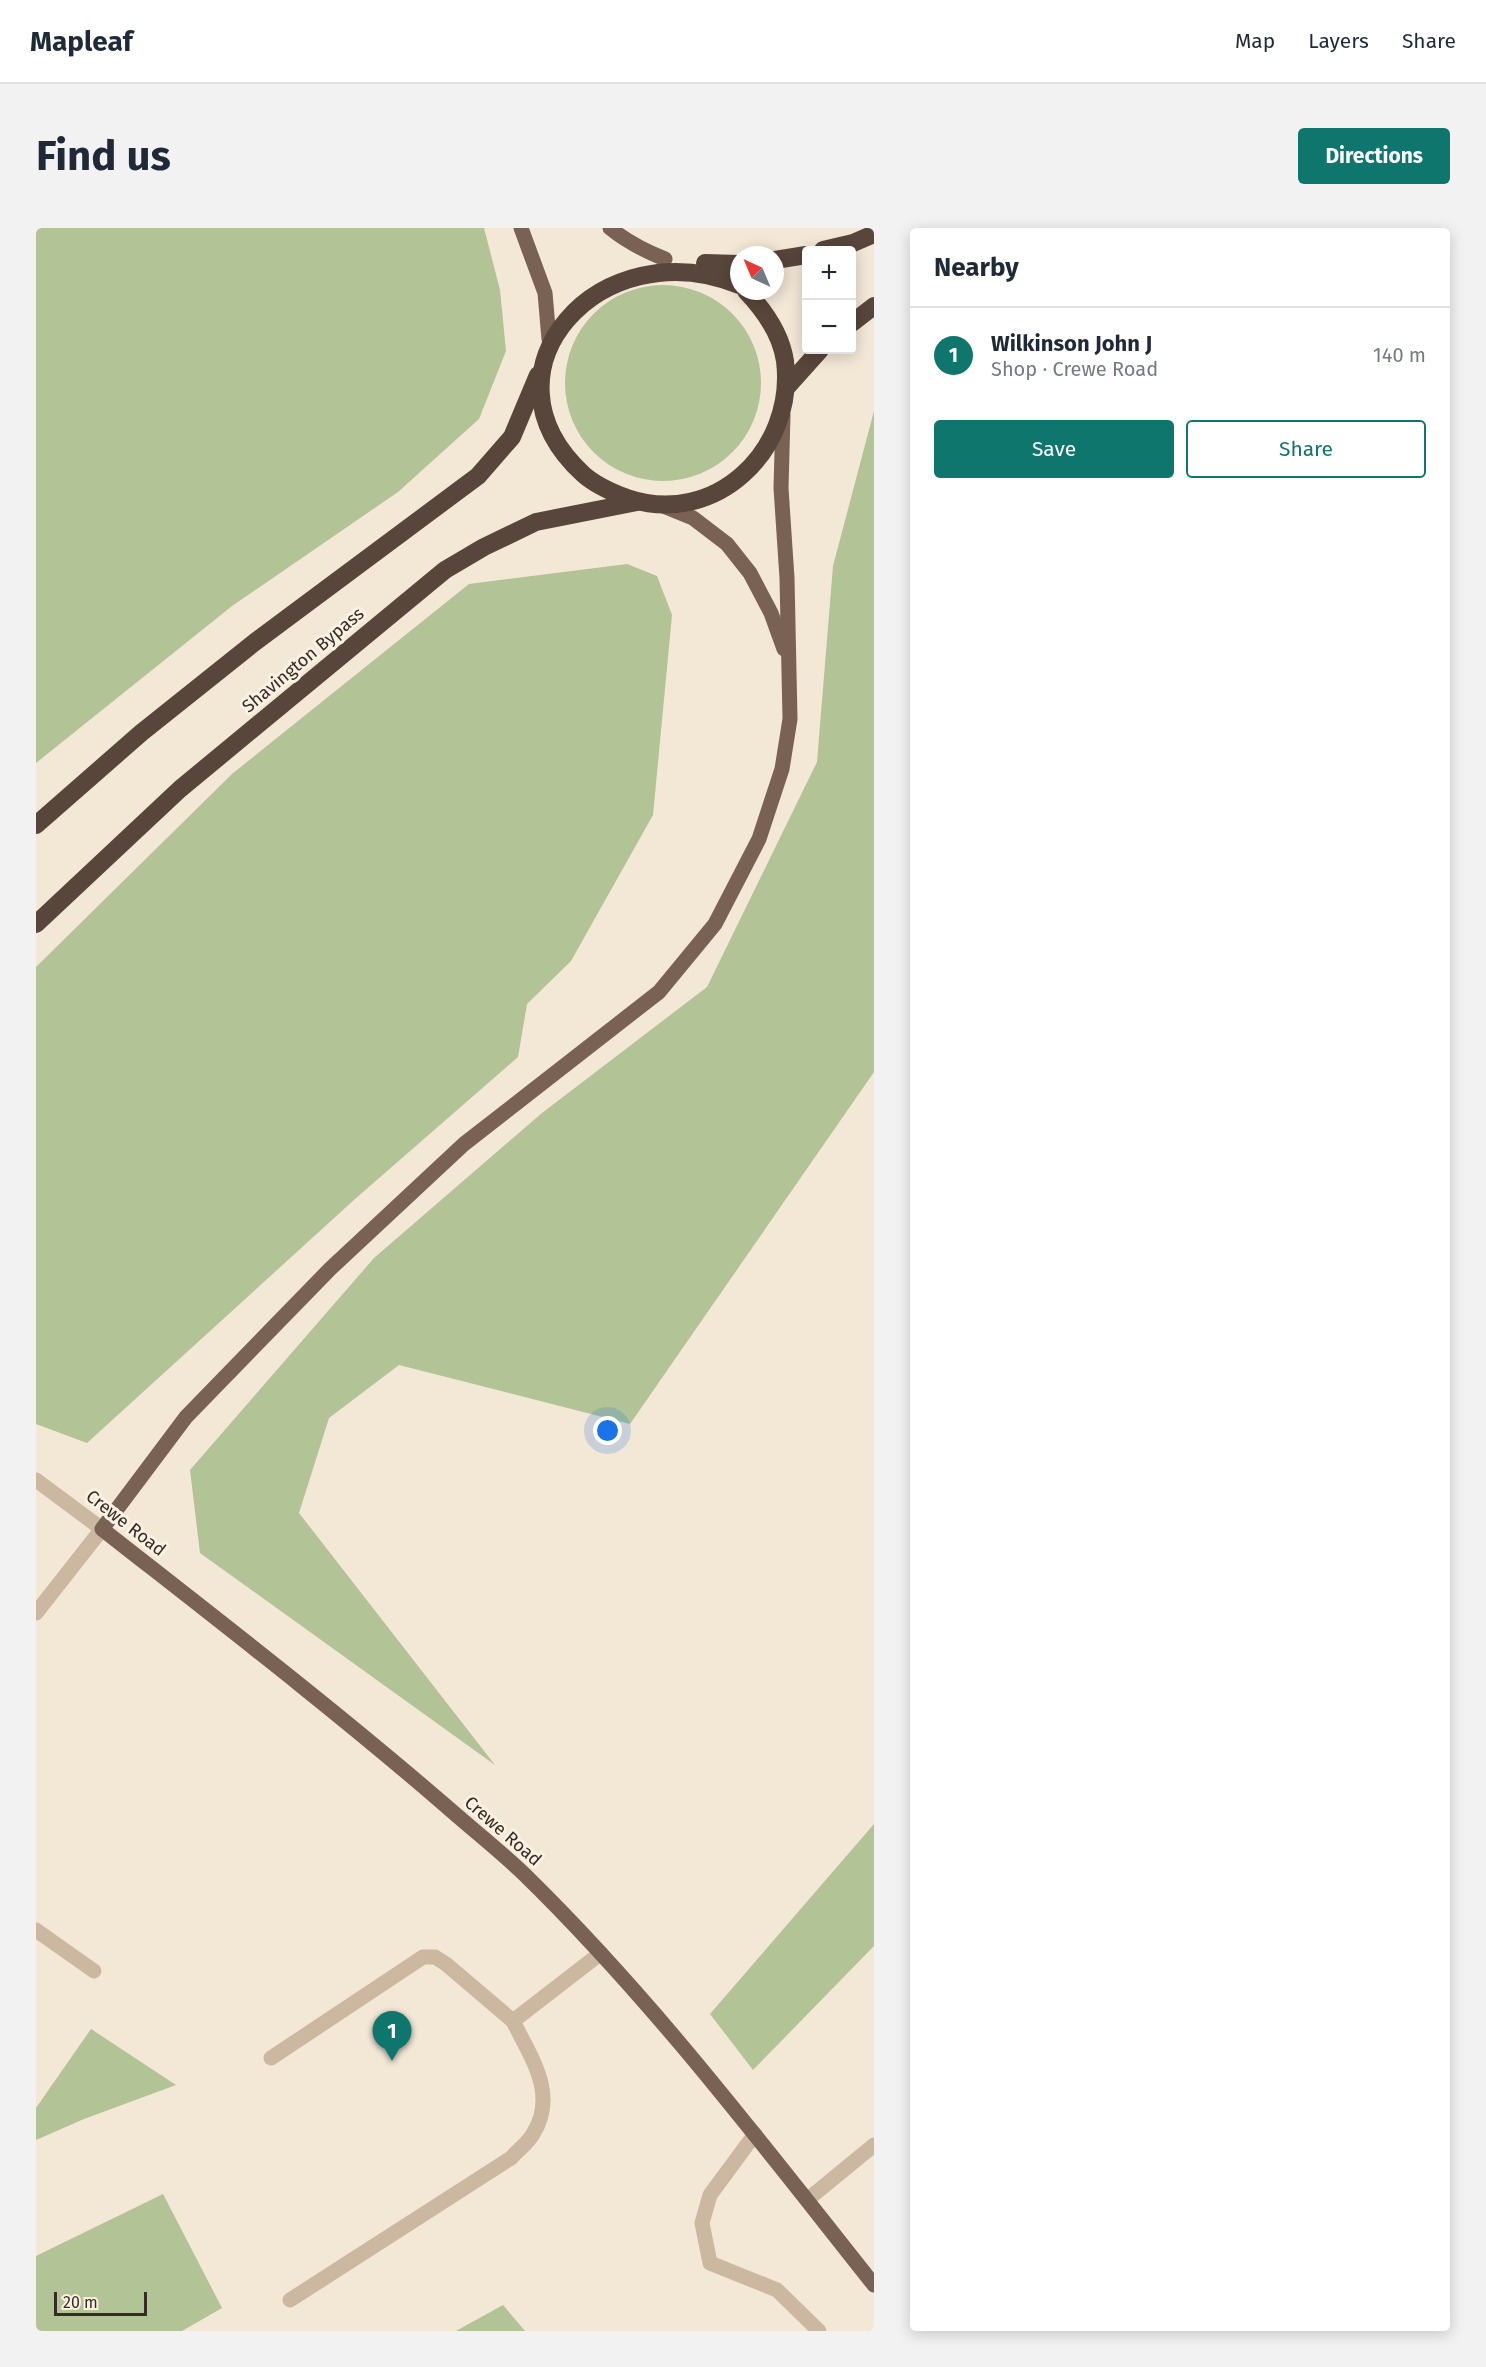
<!DOCTYPE html>
<meta charset="utf-8">
<style>
:root{--surface:#fff;--page:#f2f2f3;--text:#1f2937;--muted:#747a83;--line:#e0e1e3;--accent:#0f766e}
body{margin:0;font-family:"Fira Sans",sans-serif;background:var(--page);color:var(--text)}
.controls{position:absolute;right:18px;top:18px;display:grid;overflow:hidden;border-radius:6px;box-shadow:0 3px 15px #0003}
.controls button{width:54px;height:54px;display:grid;place-items:center;padding:0;border:0;border-bottom:2px solid var(--line);background:var(--surface);color:var(--text);font:30px sans-serif}
.compass{position:absolute;left:694px;top:18px;width:54px;height:54px;border-radius:50%;background:var(--surface);box-shadow:0 3px 15px #0003;rotate:316deg}
.scale{position:absolute;left:18px;bottom:15px;width:93px;box-sizing:border-box;padding-left:6px;border:3px solid #362b25;border-top:0;font-size:16px;line-height:21px;white-space:nowrap;color:#362b25;-webkit-text-stroke:4px #fbf1e2;paint-order:stroke}
.you{position:absolute;left:572px;top:1203px;width:21px;height:21px;margin:-15px;border:4px solid #fff;border-radius:50%;background:#1a73e8;box-shadow:0 0 0 9px #1a73e833}
.badge{display:grid;place-items:center;width:39px;height:39px;border-radius:50%;background:var(--accent);color:#fff;font-size:20px;font-weight:700}
.pin{position:absolute;translate:-50% -50px;filter:drop-shadow(0 2px 3px #0008)}
.pin::after{content:'';position:absolute;top:32px;width:21px;height:18px;background:inherit;clip-path:polygon(0 0,100% 0,50% 100%)}
.list{margin:0;padding:0;list-style:none}
h2{display:flex;justify-content:space-between;align-items:center;height:78px;margin:0;padding:0 24px;font-size:26px}
h2 small{font-size:20px;font-weight:400;color:var(--muted)}
.list li{display:grid;grid-template-columns:39px 1fr auto;gap:18px;align-items:center;box-sizing:border-box;height:96px;padding:0 24px;border-top:2px solid var(--line)}
.list b{display:block;font-size:22px;white-space:nowrap}
.list p{margin:0;font-size:20px;white-space:nowrap;color:var(--muted)}
.list em{font-size:20px;font-style:normal;color:var(--muted)}
.actions{display:flex;gap:12px;padding:18px 24px}
.actions a{flex:1;padding:14px 0;border:2px solid var(--accent);border-radius:6px;text-align:center;font-size:21px;color:var(--accent)}
.actions .main{background:var(--accent);color:#fff}
.map{position:relative;flex:none;width:838px;height:2103px;overflow:hidden;border-radius:6px}
header{display:flex;align-items:center;gap:36px;box-sizing:border-box;height:84px;padding:0 30px;background:var(--surface);border-bottom:2px solid var(--line)}
header strong{font-size:28px}
nav{display:flex;gap:33px;margin-inline-start:auto;font-size:21px}
.intro{display:flex;align-items:center;justify-content:space-between;box-sizing:border-box;height:144px;padding:0 36px}
h1{margin:0;font-size:42px}
.button{padding:15px 27px;border-radius:6px;background:var(--accent);color:#fff;font-size:21px;font-weight:700}
main{display:flex;gap:36px;padding:0 36px}
aside{flex:1;background:var(--surface);border-radius:6px;box-shadow:0 3px 15px #0003}
.map>svg:first-child{display:block}
.green{fill:#b2c395}
.lines{fill:none;stroke-linecap:round;stroke-linejoin:round}
.minor{stroke:#ccb7a1;stroke-width:15}
.major{stroke:#796254;stroke-width:15}
.highway{stroke:#58453b;stroke-width:18}
.labels{text-anchor:middle;stroke-width:6;stroke-linejoin:round;paint-order:stroke}
.street-label{font-size:18px;fill:#362b25;stroke:#fbf1e2}
</style>
<header>
<strong>Mapleaf</strong>
<nav><a>Map</a><a>Layers</a><a>Share</a></nav>
</header>
<div class="intro"><h1>Find us</h1><a class="button">Directions</a></div>
<main>
<div class="map">
<svg width="838" height="2103" viewBox="0 0 838 2103">
<rect width="100%" height="100%" fill="#f3e7d6"/>
<g class="green">
<polygon points="0,0 448,0 464,62 470,123 443,191 362,264 196,378 0,535"/>
<circle cx="627" cy="155" r="98"/>
<polygon points="838,183 838,844 594,1196 363,1137 293,1190 263,1285 459,1537 164,1325 154,1242 338,1030 506,885 671,759 781,534 797,338"/>
<polygon points="591,336 621,348 636,387 617,587 535,733 491,776 482,829 319,971 51,1215 0,1196 0,739 196,546 433,356"/>
<polygon points="838,1596 838,1718 717,1842 674,1786"/>
<polygon points="55,1801 140,1857 48,1891 0,1912 0,1880"/>
<polygon points="127,1966 186,2080 146,2103 0,2103 0,2028"/>
<polygon points="467,2077 489,2103 420,2103"/>
</g>
<g class="lines">
<g class="minor">
<polyline points="0,1252 66,1301 0,1385"/>
<polyline points="0,1702 58,1743"/>
<polyline points="235,1830 387,1729 399,1729 410,1736 477,1793"/>
<polyline points="719,1906 674,1967 666,1995 674,2035 741,2062 783,2103"/>
<polyline points="771,1972 838,1917"/>
<path d="M254,2072l221,-142c7,-8 17,-15 22,-24 25,-40 -2,-76 -20,-113l88,-68"/>
</g>
<g class="major">
<polyline points="485,0 509,65 513,111"/>
<path d="M574,0c17,14 35,23 55,31"/>
<path d="M747,187l-2,73 6,90 3,141 -8,50 -23,70 -44,85 -56,68 -195,152 -134,125 -144,148 -84,112c116,91 233,181 344,277 26,23 53,44 78,68 129,126 238,270 350,411"/>
<polyline points="625,277 657,290 691,316 714,345 735,385 748,421"/>
</g>
<g class="highway">
<polyline points="787,22 817,15 838,6"/>
<polyline points="739,32 770,27"/>
<polyline points="669,35 703,36"/>
<path d="M703,57c-138,-57 -268,86 -156,189 12,11 28,18 44,24 88,30 169,-48 158,-137 -4,-27 -20,-50 -39,-70"/>
<polyline points="816,95 838,78"/>
<polyline points="750,160 784,122"/>
<polyline points="0,597 105,505 219,414 442,248 476,209 502,147"/>
<polyline points="0,696 144,561 409,342 448,319 500,294 601,274"/>
</g>
</g>
<g class="labels">
<g class="street-label">
<text transform="translate(267 432) rotate(-40)" y="6">Shavington Bypass</text>
<text transform="translate(90 1295) rotate(38)" y="6">Crewe Road</text>
<text transform="translate(467 1603) rotate(41)" y="6">Crewe Road</text>
</g>
</g>
</svg>
<div class="controls">
<button>+</button>
<button>−</button>
</div>
<svg class="compass" viewBox="-18 -18 36 36"><path d="M0-13l5 13h-10z" fill="#e53935"/><path d="M0 13l5-13h-10z" fill="#747a83"/></svg>
<div class="scale">20 m</div>
<div class="you"></div>
<div class="pin badge" style="left:356px;top:1833px">1</div>
</div>
<aside>
<h2>Nearby<small></small></h2>
<ul class="list">
<li><span class="badge">1</span><div><b>Wilkinson John J</b><p>Shop · Crewe Road</p></div><em>140 m</em></li>
</ul>
<div class="actions"><a class="main">Save</a><a>Share</a></div>
</aside>
</main>
